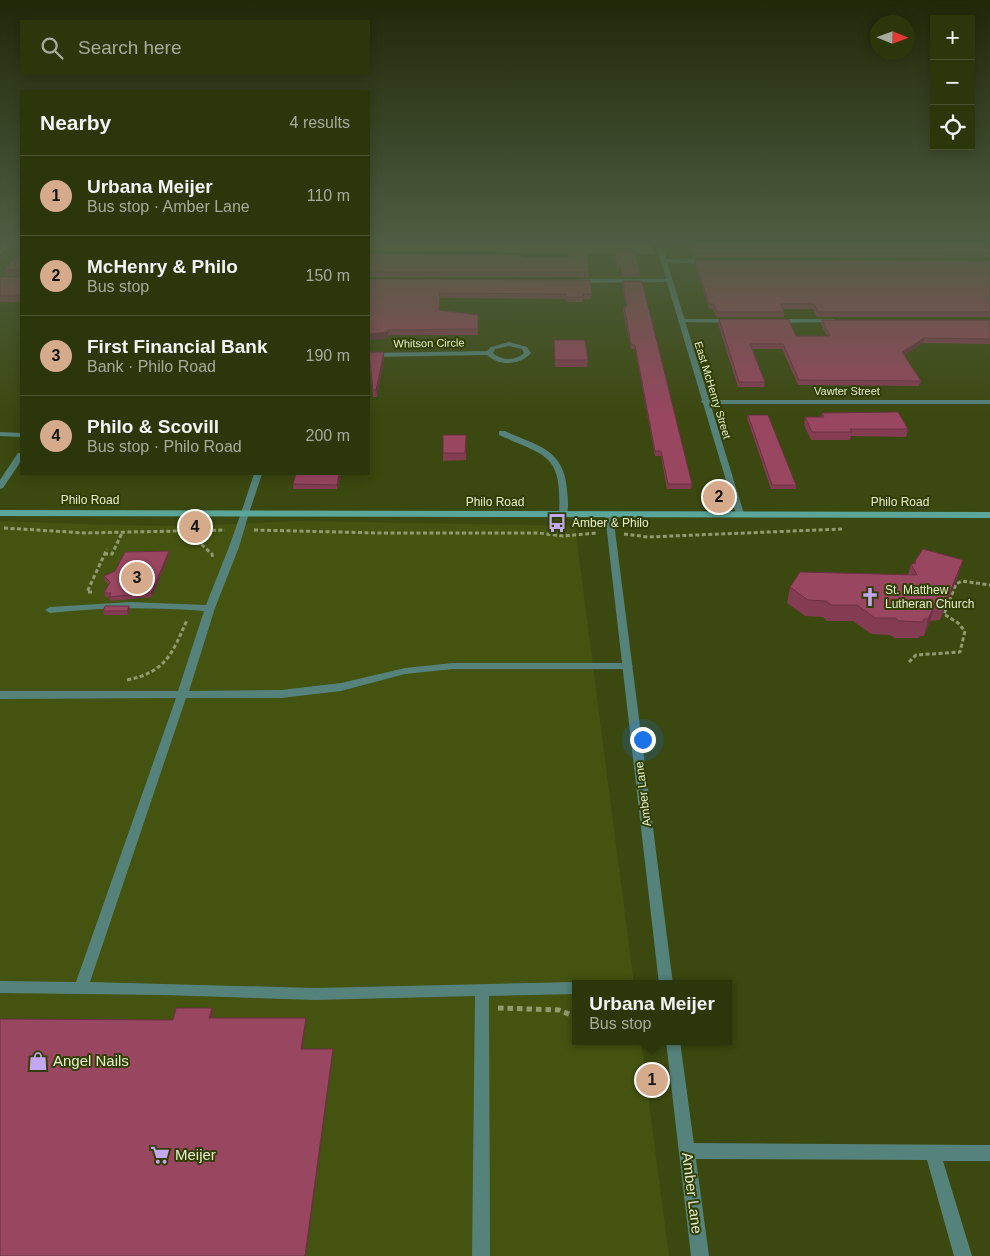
<!DOCTYPE html>
<meta charset="utf-8">
<style>
:root{--surface:#2c360b;--page:#384119;--text:#f1f3f6;--muted:#a6ab9d;--line:#48502c;--accent:#d6ab8b}
body{margin:0;font-family:Helvetica,sans-serif;background:var(--page);color:var(--text)}
.controls{position:absolute;right:15px;top:15px;display:grid;overflow:hidden;border-radius:0px;box-shadow:0 2px 12px #0003}
.controls button{width:45px;height:45px;display:grid;place-items:center;padding:0;border:0;border-bottom:1px solid var(--line);background:var(--surface);color:var(--text);font:25px sans-serif}
.compass{position:absolute;left:870px;top:15px;width:45px;height:45px;border-radius:50%;background:var(--surface);box-shadow:0 2px 12px #0003;rotate:91deg}
.you{position:absolute;left:642px;top:739px;width:18px;height:18px;margin:-12px;border:4px solid #fff;border-radius:50%;background:#1a73e8;box-shadow:0 0 0 8px #1a73e833}
.badge{display:grid;place-items:center;width:32px;height:32px;border-radius:50%;background:var(--accent);color:#111;font-size:16px;font-weight:700}
.pin{position:absolute;translate:-50% -50%;border:2px solid #fff;box-shadow:0 1px 5px #0006}
.popup{position:absolute;left:572px;top:980px;width:160px;height:65px;box-sizing:border-box;display:grid;place-content:center;border-radius:0px;background:var(--surface);filter:drop-shadow(0 1px 4px #0005);font-size:16px;white-space:nowrap;color:var(--muted)}
.popup b{font-size:19px;color:var(--text)}
.popup::after{content:'';position:absolute;left:50%;top:100%;margin-left:-10px;border:10px solid transparent;border-top-color:var(--surface)}
.list{margin:0;padding:0;list-style:none}
h2{display:flex;justify-content:space-between;align-items:center;height:65px;margin:0;padding:0 20px;font-size:21px}
h2 small{font-size:16px;font-weight:400;color:var(--muted)}
.list li{display:grid;grid-template-columns:32px 1fr auto;gap:15px;align-items:center;box-sizing:border-box;height:80px;padding:0 20px;border-top:1px solid var(--line)}
.list b{display:block;font-size:19px;white-space:nowrap}
.list p{margin:0;font-size:16px;white-space:nowrap;color:var(--muted)}
.list em{font-size:16px;font-style:normal;color:var(--muted)}
.icon{flex:none;width:28px;height:28px;fill:none;stroke:currentColor;stroke-width:2;stroke-linecap:round;stroke-linejoin:round}
.map{position:relative;flex:none;width:990px;height:1256px;overflow:hidden}
.search{position:absolute;background:var(--surface);box-shadow:0 2px 12px #0003;left:20px;top:20px;width:350px;height:55px;display:flex;align-items:center;gap:12px;box-sizing:border-box;padding:0 18px;border-radius:0px;color:var(--muted);font-size:19px}
.panel{position:absolute;background:var(--surface);box-shadow:0 2px 12px #0003;left:20px;top:90px;width:350px;height:385px;border-radius:0px}
.map>svg:first-child{display:block}
.built{fill:#445310}
.green{fill:#8b5c31}
.lines{fill:none;stroke-linecap:round;stroke-linejoin:round}
.path-far1{stroke:#909b70;stroke-width:3;stroke-dasharray:4 2.5;stroke-linecap:butt}
.path{stroke:#909b70;stroke-width:5;stroke-dasharray:5.5 4;stroke-linecap:butt}
.service{fill:#55837b;fill-rule:evenodd}
.minor{fill:#55837b;fill-rule:evenodd}
.tertiary{fill:#55837b;fill-rule:evenodd}
.secondary{fill:#5ba69a;fill-rule:evenodd}
.wall{fill:#843c53}
.shaded-wall{fill:#6b3143}
.building{fill:#994660;stroke:#6b3143}
.labels{text-anchor:middle;stroke-width:4;stroke-linejoin:round;paint-order:stroke}
.far-street-label{font-size:11px;fill:#e6efd2;stroke:#313e01}
.street-label{font-size:12px;fill:#e6efd2;stroke:#313e01}
.poi-label{font-size:12px;fill:#e6efd2;stroke:#313e01;text-anchor:start}
.near-poi-label{font-size:15px;fill:#e6efd2;stroke:#313e01;text-anchor:start}
.near-street-label{font-size:15px;fill:#e6efd2;stroke:#313e01}
</style>
<div class="map">
<svg width="990" height="1256" viewBox="0 0 990 1256">
<rect width="100%" height="100%" fill="#3b480f"/>
<polygon class="built" points="0,521 110,525 187,526 299,521 575,526 634,984 576,984 576,1041 641,1041 669,1256 0,1256"/>
<polygon class="green" points="369,242 651,242 654,254 369,251"/>
<g class="lines">
<g class="path-far1">
<polyline points="4,528 85,533 225,530"/>
<polyline points="193,530 191,535 212,554 213,559"/>
<polyline points="254,530 380,533 539,533 563,536 597,533"/>
<polyline points="624,534 648,537 842,529"/>
<polyline points="104,554 112,554 122,533"/>
<polyline points="92,592 87,592 107,549"/>
<polyline points="909,662 916,655 960,652 965,631 958,623 944,614 956,584 962,581 990,585"/>
<path d="M127,680c39,-8 45,-26 60,-60"/>
</g>
<polyline class="path" points="498,1008 559,1010 576,1017"/>
<g class="service">
<path d="M499,431h6c32,15 59,17 62,59 1,9 2,19 -1,27l-3,1 -4,-3c3,-61 -11,-58 -60,-80z"/>
<polygon points="0,432 21,433 21,437 0,436"/>
<polygon points="18,453 21,453 21,461 3,488 0,489 0,480"/>
<path d="M245,510l4,3 -10,34 -24,61 -26,83 92,-1 60,-7 64,-15 48,-5h175l5,3 -5,3h-175l-48,5 -64,17 -60,7h-95l-96,284 225,6 261,-6 5,2h-5v10l-87,2 1,260h-18l3,-260 -160,4 -151,-5 -164,-2v-12l76,1 100,-284 -176,1v-8h178l26,-80c-51,-4 -103,-4 -154,2l-5,-3 5,-3 80,-5 76,3 23,-58 12,-34z"/>
<polygon points="687,1143 990,1145 990,1161 943,1161 972,1256 954,1256 927,1160 687,1159 681,1157 679,1151 681,1145"/>
</g>
<g class="minor">
<polygon points="6,242 13,242 0,254 0,249"/>
<polygon points="664,259 709,260 712,262 709,264 662,262 662,260"/>
<polygon points="669,279 671,280 671,282 578,283 575,281 578,279"/>
<polygon points="681,319 732,319 735,321 732,323 679,322 678,321"/>
<polygon points="834,319 837,321 836,322 776,323 773,321 776,319"/>
<path d="M509,342l18,5 4,6c-10,12 -32,14 -44,2l-118,2v-4l118,-2 4,-4zM509,346l13,3 2,4c-9,8 -22,8 -31,0l2,-4z"/>
<polygon points="702,400 990,400 990,404 705,404 701,402"/>
<polygon points="254,474 262,474 249,513 248,515 242,515 241,513"/>
<polygon points="609,512 613,515 673,984 659,984 605,515"/>
<polygon points="666,1041 680,1041 709,1256 691,1256"/>
</g>
<polygon class="tertiary" points="655,242 661,242 744,514 743,516 740,517 736,514"/>
<polygon class="secondary" points="0,510 990,512 990,518 0,516"/>
</g>
<g class="wall">
<polygon points="687,242 990,242 990,258 693,257"/>
<polygon points="614,250 640,274 640,277 621,277 620,269 617,269 614,254"/>
<polygon points="21,252 21,302 0,302 0,277 21,277 6,276 4,270"/>
<polygon points="369,253 522,257 567,257 567,253 589,272 589,277 369,277"/>
<polygon points="695,260 990,261 990,317 817,317 813,309 783,309 784,312 784,317 716,317 713,309 709,309 695,264"/>
<polygon points="369,279 592,294 591,299 583,299 583,302 566,302 565,299 440,298 440,310 478,315 478,335 389,335 388,338 369,340"/>
<polygon points="623,281 692,484 691,489 667,489 661,456 655,456 635,349 631,349 623,310 624,306 626,306 622,285"/>
<polygon points="719,319 796,336 827,336 821,324 822,320 990,320 990,344 923,343 904,355 921,381 919,386 798,385 782,349 752,349 765,382 764,387 738,387 718,324"/>
<polygon points="554,340 588,360 587,367 555,367"/>
<polygon points="384,352 384,359 377,397 373,397 369,359"/>
<polygon points="822,413 908,429 906,437 851,436 850,440 811,440 804,425 805,417 821,417"/>
<polygon points="748,415 796,485 796,489 771,489 747,418"/>
<polygon points="466,435 466,460 443,461 443,453"/>
<polygon points="296,474 341,474 337,489 293,489 293,484"/>
<polygon points="169,551 169,555 152,597 110,601 109,597 105,597 104,593 109,584 105,581 104,576"/>
<polygon points="963,560 958,576 940,620 930,621 924,636 920,636 919,638 895,638 890,635 871,634 853,621 827,621 823,617 805,616 787,603 790,587 908,575 911,564 914,563 915,561"/>
<polygon points="129,606 130,610 128,615 104,615 103,611"/>
</g>
<g class="shaded-wall">
<polygon points="388,330 388,338 369,340 369,334"/>
<polygon points="924,338 923,343 901,357 902,352"/>
<polygon points="384,352 384,359 377,397 376,390"/>
<polygon points="339,474 341,474 337,489 337,485"/>
<polygon points="169,551 169,555 152,597 151,593"/>
<polygon points="963,560 958,576 940,620 945,604"/>
<polygon points="935,604 930,621 924,636 928,619"/>
<polygon points="129,606 130,610 128,615 127,611"/>
<polygon points="212,1008 213,1013 211,1022 209,1018"/>
<polygon points="306,1018 306,1023 302,1054 301,1049"/>
<polygon points="333,1049 333,1054 306,1256 305,1256"/>
</g>
<g class="building">
<polygon points="689,242 990,242 990,254 693,253"/>
<polygon points="614,250 635,251 640,274 621,274 620,266 617,266"/>
<polygon points="21,252 21,296 0,296 0,277 21,277 21,270 4,270"/>
<polygon points="369,253 488,254 522,255 522,257 568,257 567,253 587,253 589,272 369,272"/>
<polygon points="695,260 990,261 990,312 818,312 814,304 781,304 784,312 717,312 714,304 709,304"/>
<polygon points="369,279 590,280 592,294 583,294 583,297 566,297 566,294 440,293 439,310 478,315 478,329 388,330 388,332 369,334"/>
<polygon points="623,281 642,281 692,484 668,484 661,451 655,451 635,345 631,344 624,306 627,306"/>
<polygon points="719,319 788,319 796,336 830,336 822,320 990,320 990,339 924,338 902,352 921,381 799,380 783,344 750,344 765,382 739,382"/>
<polygon points="554,340 585,340 588,360 555,360"/>
<polygon points="369,352 384,352 376,390 373,390"/>
<polygon points="898,412 908,429 850,429 852,432 812,432 805,417 824,417 822,413"/>
<polygon points="748,415 768,415 796,485 772,485"/>
<polygon points="443,435 466,435 465,453 443,453"/>
<polygon points="296,474 339,474 337,485 293,484"/>
<polygon points="923,549 963,560 945,604 935,604 928,619 924,619 923,622 899,621 895,618 875,618 857,605 831,605 826,601 808,600 790,587 800,572 917,575 911,564 916,563 915,561"/>
<polygon points="169,551 151,593 109,597 111,593 104,593 110,582 104,576 115,571 125,552"/>
<polygon points="105,606 129,606 127,611 103,611"/>
<polygon points="176,1008 212,1008 209,1018 306,1018 301,1049 333,1049 305,1256 0,1256 0,1019 173,1020"/>
</g>
<linearGradient id="sky" x2="0" y2="1"><stop stop-color="#202808"/><stop offset="0.58" stop-color="#4f5e42"/><stop offset="1" stop-color="#4f5e42" stop-opacity="0"/></linearGradient>
<rect width="990" height="418" fill="url(#sky)"/>
<defs>
<g id="bus-bare" transform="scale(1.5)"><path d="M-5-6H5V4H4V6H2V4H-2V6H-4V4H-5ZM-3.5-4V0h7V-4ZM-3.5 1.2v1.5H-2V1.2ZM2 1.2v1.5H3.5V1.2Z" fill="#c4a7f1" stroke="#313e01" stroke-width="2.5" paint-order="stroke"/></g>
<g id="church-bare" transform="scale(1.5)"><path d="M-1.2-6h2.4v3.5h3.3v2.4h-3.3V6h-2.4V-.1h-3.3v-2.4h3.3Z" fill="#c4a7f1" stroke="#313e01" stroke-width="2.5" paint-order="stroke"/></g>
<g id="shop-bare" transform="scale(1.5)"><path d="M-5-2.5h2.3a2.7 3.5 0 0 1 5.4 0H5L5.5 6h-11ZM-1.5-2.5h3a1.5 2.3 0 0 0-3 0Z" fill="#c4a7f1" stroke="#313e01" stroke-width="2.5" paint-order="stroke"/></g>
<g id="supermarket-bare" transform="scale(1.5)"><path d="M-6-5.5h2.5l.6 2H6L4.5 2H-2.5L-4.4-4H-6ZM-1.5 3.2a1.3 1.3 0 1 0 .1 0ZM3 3.2a1.3 1.3 0 1 0 .1 0Z" fill="#c4a7f1" stroke="#313e01" stroke-width="2.5" paint-order="stroke"/></g>
</defs>
<g fill-rule="evenodd">
<use href="#bus-bare" x="557" y="523"/>
<use href="#church-bare" x="870" y="597"/>
<use href="#shop-bare" x="38" y="1061"/>
<use href="#supermarket-bare" x="160" y="1155"/>
</g>
<g class="labels">
<g class="far-street-label">
<text transform="translate(429 343) rotate(-1)" y="4">Whitson Circle</text>
<text transform="translate(713 390) rotate(73)" y="4">East McHenry Street</text>
<text x="847" y="395">Vawter Street</text>
</g>
<g class="street-label">
<text x="90" y="504">Philo Road</text>
<text x="495" y="506">Philo Road</text>
<text x="900" y="506">Philo Road</text>
<text transform="translate(643 794) rotate(-97)" y="4">Amber Lane</text>
</g>
<g class="poi-label">
<text x="572" y="527">Amber &amp; Philo</text>
<text x="885" y="594">St. Matthew<tspan x="885" dy="14">Lutheran Church</tspan></text>
</g>
<g class="near-poi-label">
<text x="53" y="1066">Angel Nails</text>
<text x="175" y="1160">Meijer</text>
</g>
<g class="near-street-label">
<text transform="translate(692 1193) rotate(83)" y="5">Amber Lane</text>
</g>
</g>
</svg>
<div class="controls">
<button>+</button>
<button>−</button>
<button><svg class="icon" aria-label="locate" viewBox="0 0 24 24"><circle cx="12" cy="12" r="6"/><path d="M12 2v4M12 18v4M2 12h4M18 12h4"/></svg></button>
</div>
<svg class="compass" viewBox="-18 -18 36 36"><path d="M0-13l5 13h-10z" fill="#e53935"/><path d="M0 13l5-13h-10z" fill="#a6ab9d"/></svg>
<div class="you"></div>
<div class="pin badge" style="left:652px;top:1080px">1</div>
<div class="popup"><b>Urbana Meijer</b>Bus stop</div>
<div class="pin badge" style="left:719px;top:497px">2</div>
<div class="pin badge" style="left:137px;top:578px">3</div>
<div class="pin badge" style="left:195px;top:527px">4</div>
<div class="search"><svg class="icon" aria-label="search" viewBox="0 0 24 24"><circle cx="10" cy="10" r="6"/><path d="M15 15l6 6"/></svg>Search here</div>
<section class="panel">
<h2>Nearby<small>4 results</small></h2>
<ul class="list">
<li><span class="badge">1</span><div><b>Urbana Meijer</b><p>Bus stop · Amber Lane</p></div><em>110 m</em></li>
<li><span class="badge">2</span><div><b>McHenry &amp; Philo</b><p>Bus stop</p></div><em>150 m</em></li>
<li><span class="badge">3</span><div><b>First Financial Bank</b><p>Bank · Philo Road</p></div><em>190 m</em></li>
<li><span class="badge">4</span><div><b>Philo &amp; Scovill</b><p>Bus stop · Philo Road</p></div><em>200 m</em></li>
</ul>
</section>
</div>
